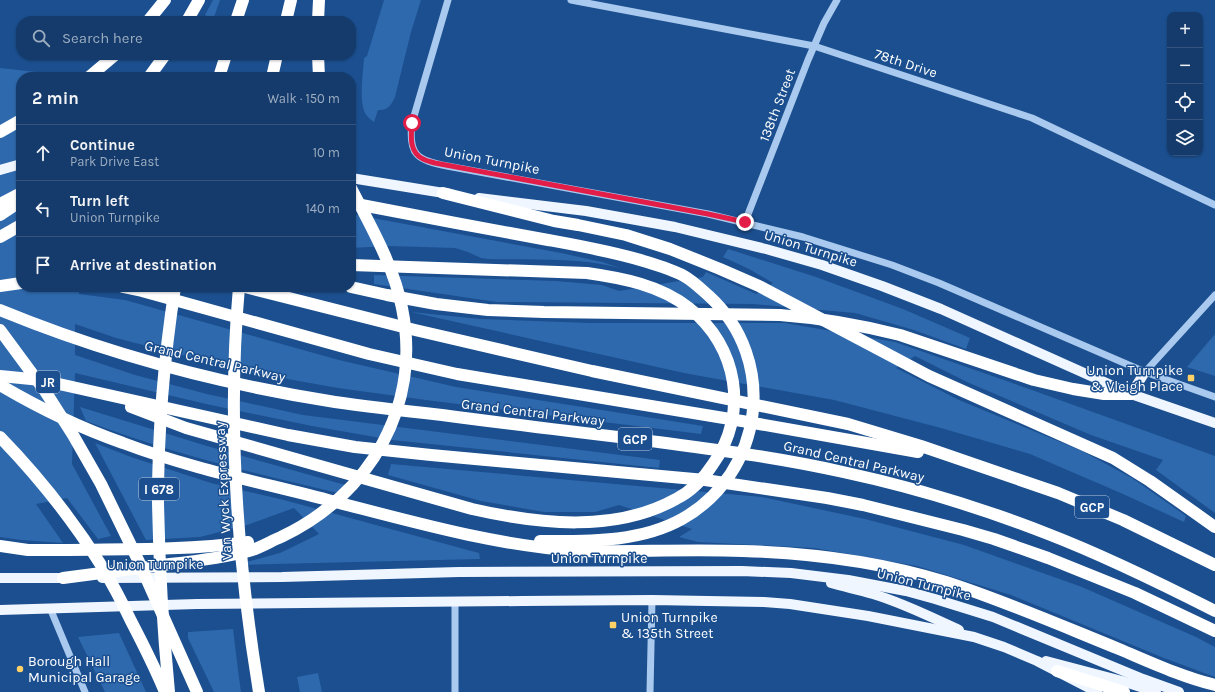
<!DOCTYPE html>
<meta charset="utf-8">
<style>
:root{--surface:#143b6b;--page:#214673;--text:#f1f3f6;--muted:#9dadc1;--line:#33557e}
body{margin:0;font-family:Karla,sans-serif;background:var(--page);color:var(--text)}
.controls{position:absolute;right:12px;top:12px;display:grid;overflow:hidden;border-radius:8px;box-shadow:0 1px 3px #0004}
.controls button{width:36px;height:36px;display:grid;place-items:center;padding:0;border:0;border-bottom:1px solid var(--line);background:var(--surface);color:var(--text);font:20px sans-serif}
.stop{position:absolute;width:12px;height:12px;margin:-9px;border:3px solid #e11d48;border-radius:50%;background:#fff}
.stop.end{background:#e11d48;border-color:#fff;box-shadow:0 1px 4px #0008}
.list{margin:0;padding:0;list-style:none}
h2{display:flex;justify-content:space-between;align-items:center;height:52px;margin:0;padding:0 16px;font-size:17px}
h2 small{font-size:13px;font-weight:400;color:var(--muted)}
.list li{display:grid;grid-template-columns:26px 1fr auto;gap:12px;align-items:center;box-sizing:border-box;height:56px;padding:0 16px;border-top:1px solid var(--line)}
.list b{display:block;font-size:15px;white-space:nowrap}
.list p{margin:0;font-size:13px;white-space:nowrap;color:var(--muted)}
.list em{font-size:13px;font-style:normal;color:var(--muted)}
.icon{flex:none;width:22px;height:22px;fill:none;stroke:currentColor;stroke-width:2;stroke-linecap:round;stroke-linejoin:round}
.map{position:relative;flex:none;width:1215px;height:692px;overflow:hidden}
.search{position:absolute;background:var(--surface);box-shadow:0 1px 3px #0004;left:16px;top:16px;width:340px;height:44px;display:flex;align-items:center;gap:10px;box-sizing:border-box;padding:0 14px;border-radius:16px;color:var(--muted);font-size:15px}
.panel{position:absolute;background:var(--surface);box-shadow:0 1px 3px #0004;left:16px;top:72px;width:340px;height:220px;border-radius:16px}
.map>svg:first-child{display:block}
.green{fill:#2e69ad}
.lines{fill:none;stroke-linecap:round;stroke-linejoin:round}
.minor{stroke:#a9c9ee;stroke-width:7}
.major{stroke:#f0f6ff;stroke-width:10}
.highway{stroke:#fff;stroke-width:12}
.route{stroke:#e11d48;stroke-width:5}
.poi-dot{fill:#ffd166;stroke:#1b4f8f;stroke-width:1.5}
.labels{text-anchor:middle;stroke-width:3;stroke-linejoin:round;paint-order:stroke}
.shield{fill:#1b4f8f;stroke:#bbcadd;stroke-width:1}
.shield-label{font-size:13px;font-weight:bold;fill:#fff}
.street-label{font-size:14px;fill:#fff;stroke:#1b4f8f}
.poi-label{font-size:14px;fill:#fff;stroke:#1b4f8f;text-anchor:start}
</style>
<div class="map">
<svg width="1215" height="692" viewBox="0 0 1215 692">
<rect width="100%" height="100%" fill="#1b4f8f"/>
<g class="green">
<polygon points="213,0 220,0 213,20 205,15"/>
<path d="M384,0h37l-10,32 -16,65c-4,8 -7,14 -17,13l-4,12c-3,-2 -7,-5 -9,-9 -6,-14 -2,-39 -1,-55l3,-2z"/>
<polygon points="0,68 37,72 50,77 21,77 21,107 15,111 21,111 21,287 79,287 79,294 125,300 339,360 456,387 703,426 701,434 426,400 338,388 248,372 116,338 75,324 75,355 135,375 207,394 303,415 660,460 659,468 392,440 312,426 206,404 75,373 72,464 111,536 98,539 67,498 36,504 63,543 21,540 0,537"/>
<path d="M351,214l210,39 41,9 18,6c-41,-11 -90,-8 -132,-9l-7,-1 -13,-6 -13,-4 -67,-2 -37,2z"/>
<polygon points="728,249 816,277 903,309 970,338 966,349 914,330 855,313 753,304 497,302 374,284 374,275 556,281 602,285 619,291 703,277 706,272 756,294 773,283 749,269 723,257"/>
<polygon points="411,312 480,319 590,323 785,323 895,342 1032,390 1215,456 1215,513 1156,470 1163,460 1091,435 967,382 915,356 896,368 959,400 1082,451 1132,478 1186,516 1184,522 1123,494 1030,454 941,428 834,400 684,373"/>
<polygon points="1215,334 1215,376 1187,367"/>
<path d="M80,407l127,39 149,42 -5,8c-90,-21 -179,-42 -265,-75z"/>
<polygon points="95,443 131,457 211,483 284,500 479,553 480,559 236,565 280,553 319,534 294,508 247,525 200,537 146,540"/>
<polygon points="391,464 762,497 865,519 964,545 1082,587 1196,637 1215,647 1215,677 1164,658 1011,595 917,566 814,548 698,542 679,537 692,529 619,505 595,512 544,512 481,501 388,475"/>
<polygon points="233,629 238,670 241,692 214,692 188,638 188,632"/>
<polygon points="119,633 146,692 105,692 78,637"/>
<polygon points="318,673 322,692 300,692 297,677"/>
</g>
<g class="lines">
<g class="minor">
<path d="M448,0l-36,123c-4,32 5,37 35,43l261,48 95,23 89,28 47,18 206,89 70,25"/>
<polyline points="571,0 814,46 1032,118 1215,205"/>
<polyline points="745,222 808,60 824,23 837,0"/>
<polyline points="1145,372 1215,295"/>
<polyline points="50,608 85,692"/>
<polyline points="455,692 455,601"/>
<polyline points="650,692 652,600"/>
</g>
<g class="major">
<polyline points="0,170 21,164"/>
<polyline points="351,178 450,194"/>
<polyline points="479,198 586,211 675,227 766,249 822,265 882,286 941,309 1131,394 1215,423"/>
<polyline points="1131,394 1145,372"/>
<polyline points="0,578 70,578"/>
<polyline points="102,578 282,577 459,572 742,571 791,573 848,580 906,591 935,599 993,617 1143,679 1179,692"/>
<path d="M831,583c14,4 29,7 42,11 30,9 58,23 86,36"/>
<polyline points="0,610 197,604 522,601 652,600 764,602 790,604 868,616 974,637 1004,647 1037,661 1097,692"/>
<polyline points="1046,661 1122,681 1156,692"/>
</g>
<g class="highway">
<polyline points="148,21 165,0"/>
<polyline points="187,21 199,0"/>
<polyline points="236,21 243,0"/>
<polyline points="286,21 291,0"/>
<polyline points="318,21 319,0"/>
<polyline points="318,55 319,77"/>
<polyline points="89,77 115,55"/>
<polyline points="149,77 165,55"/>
<polyline points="219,77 226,55"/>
<polyline points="272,77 277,55"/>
<polyline points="0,132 21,120"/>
<polyline points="443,193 554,221 578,225 626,235 670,249 720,269 759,286 929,376 1113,458 1150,481 1215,527"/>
<path d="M351,203c66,13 131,25 197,37 33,6 67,12 99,22 13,4 26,8 37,14 9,5 17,13 25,20 70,64 55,177 -27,223 -43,24 -95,22 -142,22"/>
<polyline points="0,204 21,193"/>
<polyline points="0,215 21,201"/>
<polyline points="0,237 21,225"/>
<polyline points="0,286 21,283"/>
<polyline points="123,287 142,291 369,354 457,374 742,421 918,452"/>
<path d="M239,287c-12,134 -2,272 20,405"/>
<polyline points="245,287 415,330 592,371 848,424 921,446 1058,493 1123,520 1215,565"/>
<path d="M351,287l36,8 49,9 52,6 56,2 236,3c41,3 80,10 120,20l134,45 39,9 31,5h27"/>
<path d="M0,310c107,44 220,74 335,92 35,5 71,9 107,13 67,9 134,17 201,25 67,9 134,17 200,32 70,15 139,36 205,62 57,22 112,49 167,77"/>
<polyline points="0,330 45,391 73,435 101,484 139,562 197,692"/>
<polyline points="0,376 41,380 288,435 355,447 431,455 705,480 827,498 863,505 963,530 994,539 1048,558 1135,593 1215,631"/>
<path d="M0,385c39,23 80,43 123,58 66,25 136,39 205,57 82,21 164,45 249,51 55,1 111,-2 166,0 67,2 138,11 203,31 59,19 116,44 173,67 31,13 63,28 96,36"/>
<path d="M131,407l55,21 286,81c66,15 143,24 204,-10 16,-8 28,-21 37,-35 36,-50 25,-118 -24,-156 -29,-23 -67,-30 -102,-35l-236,-8"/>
<path d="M0,437c38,39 72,82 101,128 11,18 21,37 30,56 12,23 24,47 34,71"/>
<path d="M0,546l28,4h22c66,-1 133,1 198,-8"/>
<path d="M63,578c36,-5 71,-9 107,-14 27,-3 53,-6 79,-13 11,-3 22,-10 32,-14 89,-42 141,-131 121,-229 -8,-42 -32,-83 -51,-120"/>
<polyline points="1057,671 1124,692"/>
<path d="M169,692c-6,-63 -10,-127 -11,-191 0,-71 6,-143 17,-214"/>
</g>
</g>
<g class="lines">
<path class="route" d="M412,123c-1,13 -3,29 11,36 4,2 8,3 12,4l273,51 37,8"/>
</g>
<g class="poi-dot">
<rect x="1187" y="374" width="8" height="8" rx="2"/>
<rect x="609" y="621" width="8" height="8" rx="2"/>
<circle cx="20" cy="669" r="4"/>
</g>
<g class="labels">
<g class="shield">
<rect x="36" y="371" width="24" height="22" rx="3"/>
<rect x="618" y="428" width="34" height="22" rx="3"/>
<rect x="139" y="478" width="40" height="22" rx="3"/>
<rect x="1075" y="496" width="34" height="22" rx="3"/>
</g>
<g class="shield-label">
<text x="48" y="387">JR</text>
<text x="635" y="444">GCP</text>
<text x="159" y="494">I 678</text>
<text x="1092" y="512">GCP</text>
</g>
<g class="street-label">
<text transform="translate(906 63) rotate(18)" y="5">78th Drive</text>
<text transform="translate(777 105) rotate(-69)" y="5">138th Street</text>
<text transform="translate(492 160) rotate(11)" y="5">Union Turnpike</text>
<text transform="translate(811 248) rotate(17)" y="5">Union Turnpike</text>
<text transform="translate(215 361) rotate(13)" y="5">Grand Central Parkway</text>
<text transform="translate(533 412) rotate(7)" y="5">Grand Central Parkway</text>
<text transform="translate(854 461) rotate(13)" y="5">Grand Central Parkway</text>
<text transform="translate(223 491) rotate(-93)" y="5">Van Wyck Expressway</text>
<text x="599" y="563">Union Turnpike</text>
<text x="155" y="569">Union Turnpike</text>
<text transform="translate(924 584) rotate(14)" y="5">Union Turnpike</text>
</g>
<g class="poi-label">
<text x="1183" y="375" text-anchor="end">Union Turnpike<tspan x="1183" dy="16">&amp; Vleigh Place</tspan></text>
<text x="621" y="622">Union Turnpike<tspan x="621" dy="16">&amp; 135th Street</tspan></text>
<text x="28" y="666">Borough Hall<tspan x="28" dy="16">Municipal Garage</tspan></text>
</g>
</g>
</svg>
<div class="controls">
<button>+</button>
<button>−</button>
<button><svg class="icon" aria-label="locate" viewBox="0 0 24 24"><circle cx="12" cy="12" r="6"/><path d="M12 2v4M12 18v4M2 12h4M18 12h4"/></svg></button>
<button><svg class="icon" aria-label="layers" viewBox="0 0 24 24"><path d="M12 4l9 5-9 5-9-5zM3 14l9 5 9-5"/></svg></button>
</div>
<div class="stop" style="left:412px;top:123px"></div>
<div class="stop end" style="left:745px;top:222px"></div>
<div class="search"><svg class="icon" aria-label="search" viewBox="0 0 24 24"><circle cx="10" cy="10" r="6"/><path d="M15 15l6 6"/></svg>Search here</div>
<section class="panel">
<h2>2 min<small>Walk · 150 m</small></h2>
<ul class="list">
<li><svg class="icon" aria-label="ahead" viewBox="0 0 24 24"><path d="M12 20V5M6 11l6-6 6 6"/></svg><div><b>Continue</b><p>Park Drive East</p></div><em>10 m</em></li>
<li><svg class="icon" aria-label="left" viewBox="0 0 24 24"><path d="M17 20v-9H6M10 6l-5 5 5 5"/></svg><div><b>Turn left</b><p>Union Turnpike</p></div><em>140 m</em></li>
<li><svg class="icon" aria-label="arrive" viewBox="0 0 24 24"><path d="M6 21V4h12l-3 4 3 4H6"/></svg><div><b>Arrive at destination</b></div></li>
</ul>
</section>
</div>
